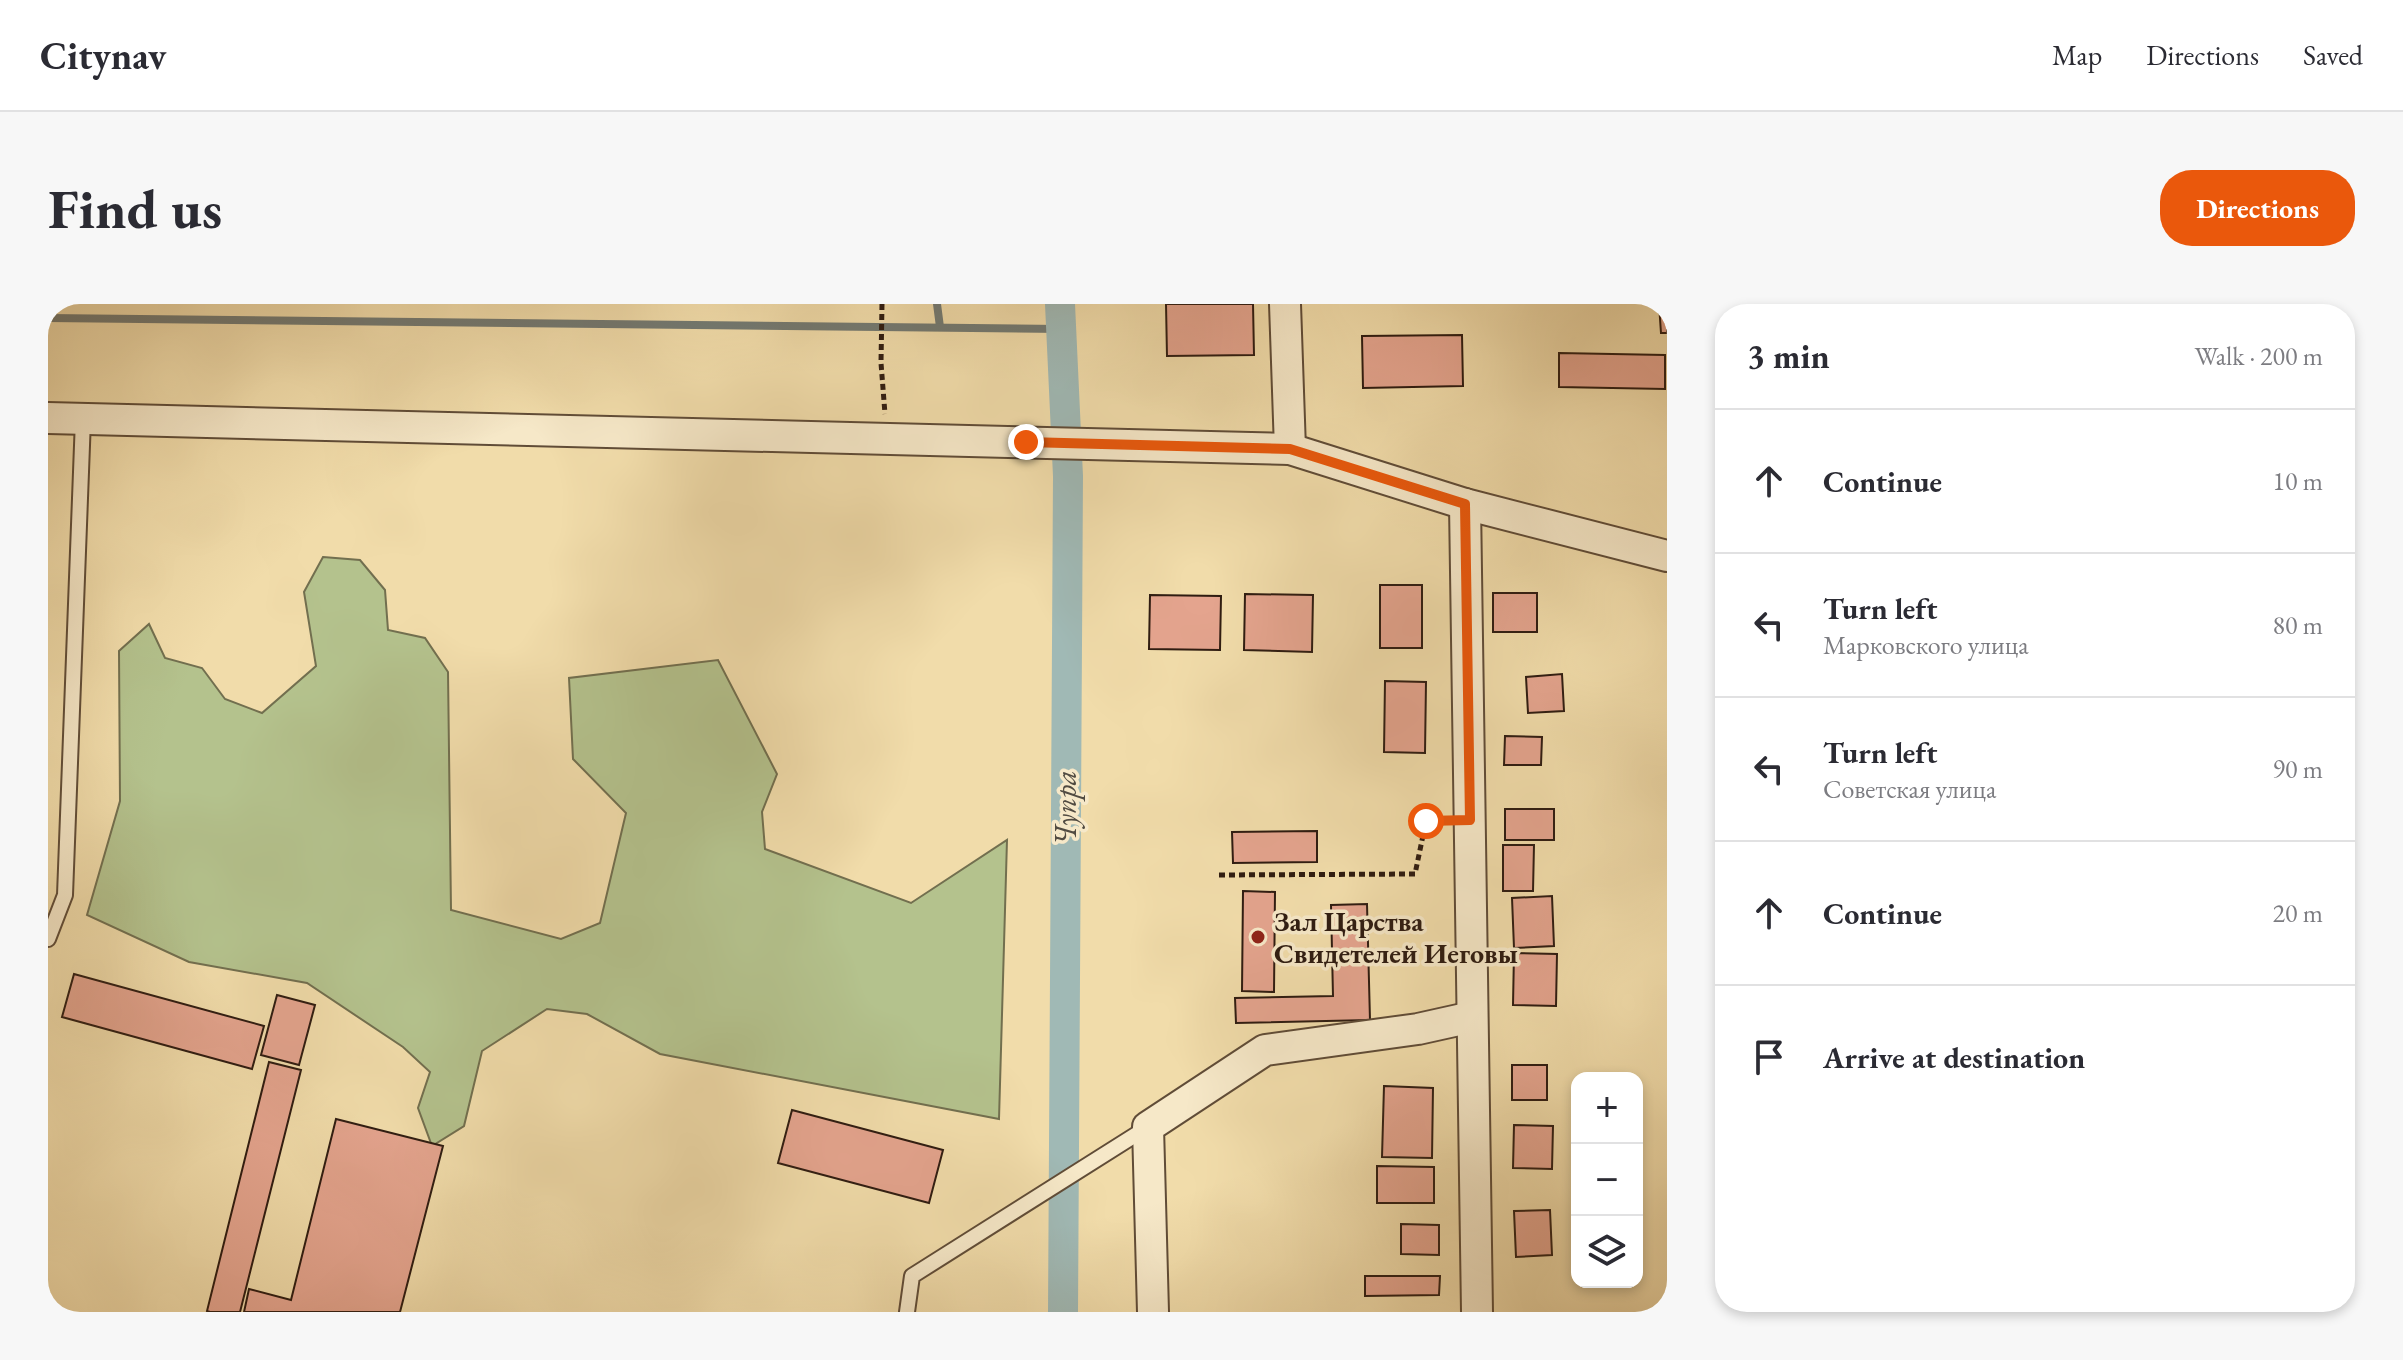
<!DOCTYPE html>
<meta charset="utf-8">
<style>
:root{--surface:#fff;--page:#f7f7f7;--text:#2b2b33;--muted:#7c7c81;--line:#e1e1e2;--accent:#ea580c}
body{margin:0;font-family:"EB Garamond",serif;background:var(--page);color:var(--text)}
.controls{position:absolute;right:24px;bottom:24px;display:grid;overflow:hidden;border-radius:16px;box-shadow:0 4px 12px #0003}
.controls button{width:72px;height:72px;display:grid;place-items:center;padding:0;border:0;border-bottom:2px solid var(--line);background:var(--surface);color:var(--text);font:40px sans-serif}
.stop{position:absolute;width:24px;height:24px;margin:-18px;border:6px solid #ea580c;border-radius:50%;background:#fff}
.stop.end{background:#ea580c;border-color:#fff;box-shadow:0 2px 8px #0008}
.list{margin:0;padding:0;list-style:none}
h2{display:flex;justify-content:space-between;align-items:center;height:104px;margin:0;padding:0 32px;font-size:34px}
h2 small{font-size:26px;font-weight:400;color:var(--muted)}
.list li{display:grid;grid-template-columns:52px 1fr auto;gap:24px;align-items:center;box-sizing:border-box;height:144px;padding:0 32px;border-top:2px solid var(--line)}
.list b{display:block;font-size:30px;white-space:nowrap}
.list p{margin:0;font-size:26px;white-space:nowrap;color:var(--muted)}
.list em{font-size:26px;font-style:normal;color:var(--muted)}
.icon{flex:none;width:44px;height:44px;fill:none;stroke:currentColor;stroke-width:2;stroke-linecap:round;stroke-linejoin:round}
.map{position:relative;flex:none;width:1619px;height:1008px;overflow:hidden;border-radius:32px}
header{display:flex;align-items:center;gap:48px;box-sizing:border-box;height:112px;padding:0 40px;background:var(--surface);border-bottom:2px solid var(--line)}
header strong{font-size:38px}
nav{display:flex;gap:44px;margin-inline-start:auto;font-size:28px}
.intro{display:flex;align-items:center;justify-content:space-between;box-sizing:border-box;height:192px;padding:0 48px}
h1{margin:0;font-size:56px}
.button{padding:20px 36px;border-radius:32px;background:var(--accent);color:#fff;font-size:28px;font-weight:700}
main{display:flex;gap:48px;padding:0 48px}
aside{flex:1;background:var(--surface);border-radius:32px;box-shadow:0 4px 12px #0003}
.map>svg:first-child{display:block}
.green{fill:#b4c28d;stroke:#726f4f;stroke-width:2}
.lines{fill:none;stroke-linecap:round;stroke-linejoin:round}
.stream{stroke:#737a73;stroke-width:8}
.canal{stroke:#a0b9b5;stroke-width:30}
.building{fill:#e4a48e;stroke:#2f1c11;stroke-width:2}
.lane-casing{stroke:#604c37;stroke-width:18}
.street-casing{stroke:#604c37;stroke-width:34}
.path{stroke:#2f1c11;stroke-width:5;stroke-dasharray:6 4;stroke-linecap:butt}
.lane{stroke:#f6e8c8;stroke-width:14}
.street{stroke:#f6e8c8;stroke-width:30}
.route{stroke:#ea580c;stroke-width:10}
.poi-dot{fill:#8f2418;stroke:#f6e8c8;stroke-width:3}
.labels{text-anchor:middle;stroke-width:7;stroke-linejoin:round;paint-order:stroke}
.poi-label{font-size:28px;font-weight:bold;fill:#2f1c11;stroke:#f6e8c8;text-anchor:start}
.water-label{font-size:30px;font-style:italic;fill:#514b42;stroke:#f6e8c8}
</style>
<header>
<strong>Citynav</strong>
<nav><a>Map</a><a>Directions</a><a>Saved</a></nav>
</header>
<div class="intro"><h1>Find us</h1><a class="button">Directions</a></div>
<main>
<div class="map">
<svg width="1619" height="1008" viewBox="0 0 1619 1008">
<rect width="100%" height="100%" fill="#f1dcaa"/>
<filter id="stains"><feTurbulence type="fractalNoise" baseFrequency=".0025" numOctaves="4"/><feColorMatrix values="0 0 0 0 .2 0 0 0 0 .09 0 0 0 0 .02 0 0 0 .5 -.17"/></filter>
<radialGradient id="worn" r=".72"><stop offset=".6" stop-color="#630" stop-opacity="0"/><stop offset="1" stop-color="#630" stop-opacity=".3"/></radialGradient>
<polygon class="green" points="275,253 312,256 337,286 340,326 377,334 400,368 403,606 513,635 552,619 578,509 525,455 521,374 670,356 729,470 714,508 717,545 863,599 959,536 951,815 612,750 539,710 499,705 434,747 416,822 384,842 370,804 382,768 355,743 259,679 141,658 39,611 72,497 71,347 101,320 117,354 154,364 177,395 214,409 268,362 256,288"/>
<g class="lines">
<g class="stream">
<polyline points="889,0 892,23"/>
<polyline points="0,14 1014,25"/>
</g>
<polyline class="canal" points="1012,0 1020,172 1015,1008"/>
</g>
<g class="building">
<polygon points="1118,0 1205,0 1206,51 1119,52"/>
<polygon points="1611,0 1619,0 1619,29 1613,29"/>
<polygon points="1414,31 1415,82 1315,84 1314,32"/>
<polygon points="1511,49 1617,51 1617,85 1511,83"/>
<rect x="1332" y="281" width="42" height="63"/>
<rect x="1445" y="289" width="44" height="39"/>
<polygon points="1197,290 1265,291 1264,348 1196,346"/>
<polygon points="1102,291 1173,292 1172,346 1101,345"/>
<polygon points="1514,370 1516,407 1480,409 1478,373"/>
<polygon points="1337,377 1378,378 1377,449 1336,448"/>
<polygon points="1457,432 1494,433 1493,461 1456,461"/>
<rect x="1457" y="505" width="49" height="31"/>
<polygon points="1269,527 1269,558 1185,559 1184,528"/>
<polygon points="1455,541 1486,541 1485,587 1455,587"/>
<polygon points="1195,587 1227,588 1226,688 1194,687"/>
<polygon points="1504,592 1506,642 1466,644 1464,594"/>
<polygon points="1319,600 1322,716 1188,719 1187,694 1285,692 1283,601"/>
<polygon points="1466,649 1509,650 1508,702 1465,701"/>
<polygon points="26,670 216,722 204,765 14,713"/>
<polygon points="229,691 267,701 251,761 213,751"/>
<polygon points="221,758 253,766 192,1008 162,1008 159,1007"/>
<rect x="1464" y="761" width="35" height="35"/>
<polygon points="1336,782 1385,784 1384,854 1334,853"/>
<polygon points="744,806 895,846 881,899 730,859"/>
<polygon points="288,815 395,842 352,1008 196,1008 201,985 243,996"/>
<polygon points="1466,821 1505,822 1504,865 1465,864"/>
<polygon points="1329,862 1386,863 1386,899 1329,899"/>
<polygon points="1502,906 1504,951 1468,953 1466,907"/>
<polygon points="1353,920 1391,921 1391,951 1353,950"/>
<polygon points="1317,972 1392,972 1391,991 1317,992"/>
</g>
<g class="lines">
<g class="lane-casing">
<g id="lane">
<polyline points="0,635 17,591 35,115"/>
<polyline points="859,1008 864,972 1100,823"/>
</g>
</g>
<g class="street-casing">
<g id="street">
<polyline points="1237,0 1242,145"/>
<polyline points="0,114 1242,145 1417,200 1619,252"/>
<polyline points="1417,200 1429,1008"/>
<polyline points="1105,1008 1100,823 1217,746 1370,725 1424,713"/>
</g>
</g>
<g class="path">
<polyline points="834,0 833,59 837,110"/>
<polyline points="1171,571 1367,570 1378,517 1397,517"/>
</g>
<use href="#lane" class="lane"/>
<use href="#street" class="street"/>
</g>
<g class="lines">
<polyline class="route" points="978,138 1242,145 1417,200 1422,516 1378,517"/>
</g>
<circle class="poi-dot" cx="1210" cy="633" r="8"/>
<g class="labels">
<g class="poi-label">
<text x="1226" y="627">Зал Царства<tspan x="1226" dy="32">Свидетелей Иеговы</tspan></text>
</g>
<g class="water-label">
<text transform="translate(1018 504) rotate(-90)" y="10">Чупра</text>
</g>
</g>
<rect width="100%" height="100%" filter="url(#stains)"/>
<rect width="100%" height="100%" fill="url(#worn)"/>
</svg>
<div class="controls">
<button>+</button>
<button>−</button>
<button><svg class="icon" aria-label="layers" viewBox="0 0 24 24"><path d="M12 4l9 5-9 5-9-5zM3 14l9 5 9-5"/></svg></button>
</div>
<div class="stop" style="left:1378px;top:517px"></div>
<div class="stop end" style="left:978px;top:138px"></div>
</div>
<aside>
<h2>3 min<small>Walk · 200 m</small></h2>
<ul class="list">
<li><svg class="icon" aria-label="ahead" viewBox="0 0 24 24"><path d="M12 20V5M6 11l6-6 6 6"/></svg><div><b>Continue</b></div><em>10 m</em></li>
<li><svg class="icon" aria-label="left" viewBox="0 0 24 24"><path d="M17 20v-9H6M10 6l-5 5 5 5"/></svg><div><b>Turn left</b><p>Марковского улица</p></div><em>80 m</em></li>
<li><svg class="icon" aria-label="left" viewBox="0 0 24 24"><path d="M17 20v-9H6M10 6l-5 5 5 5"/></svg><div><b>Turn left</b><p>Советская улица</p></div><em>90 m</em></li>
<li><svg class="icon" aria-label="ahead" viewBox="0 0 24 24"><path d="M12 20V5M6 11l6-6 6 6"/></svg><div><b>Continue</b></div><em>20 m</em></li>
<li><svg class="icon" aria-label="arrive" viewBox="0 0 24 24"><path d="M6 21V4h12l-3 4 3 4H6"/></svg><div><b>Arrive at destination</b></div></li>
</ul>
</aside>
</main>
